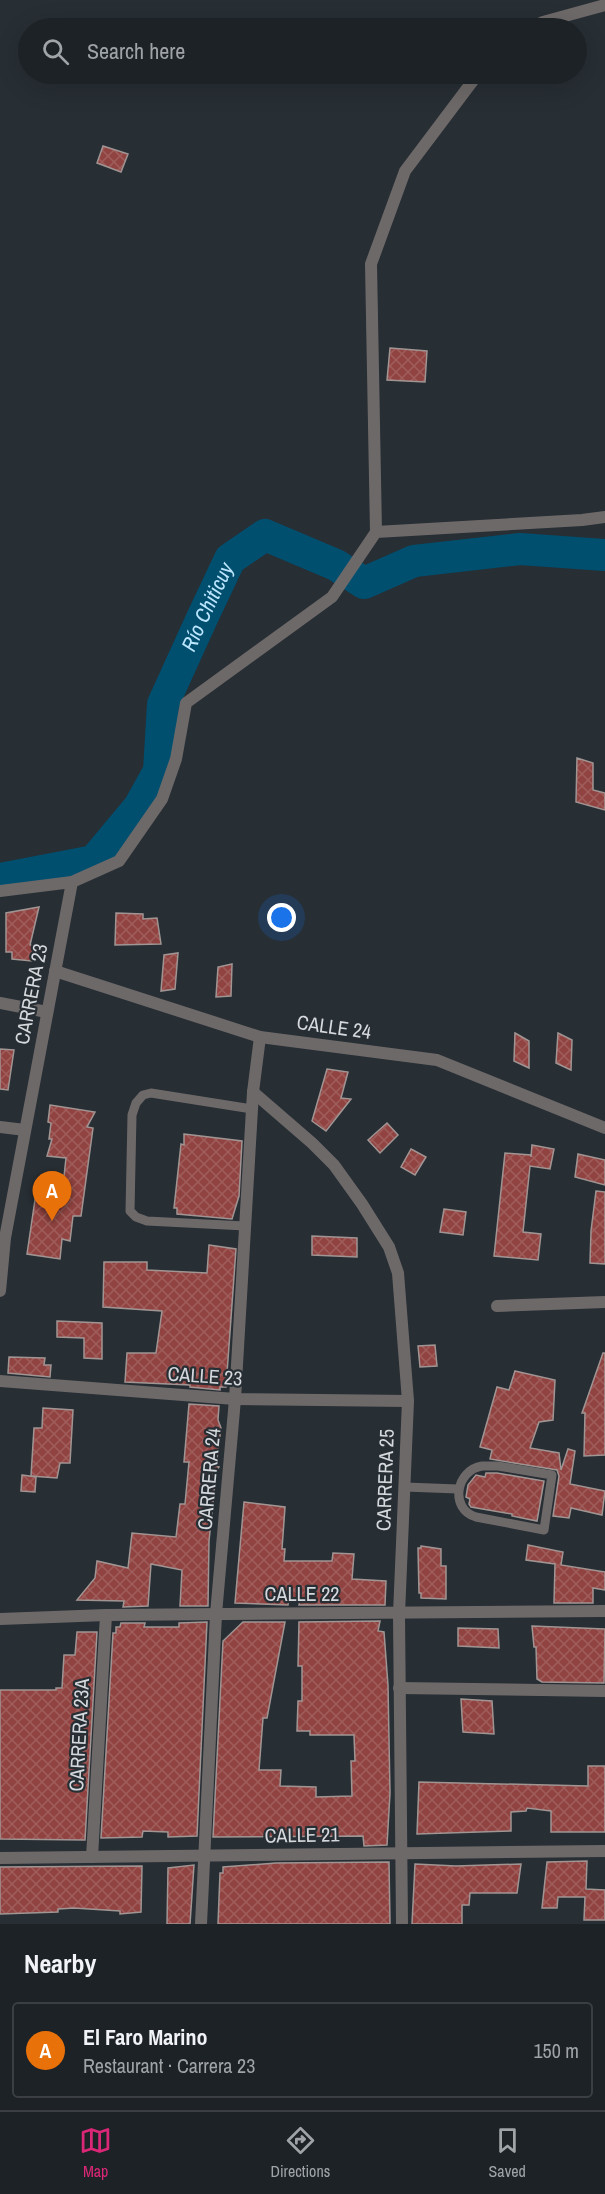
<!DOCTYPE html>
<meta charset="utf-8">
<style>
:root{--surface:#1d2227;--page:#2a2f33;--text:#f1f3f6;--muted:#a0a4a7;--line:#3b3f44;--accent:#db2777}
body{margin:0;font-family:"Archivo Narrow",sans-serif;background:var(--page);color:var(--text)}
.you{position:absolute;left:282px;top:918px;width:21px;height:21px;margin:-15px;border:4px solid #fff;border-radius:50%;background:#1a73e8;box-shadow:0 0 0 9px #1a73e833}
.badge{display:grid;place-items:center;width:39px;height:39px;border-radius:50%;background:var(--accent);color:#fff;font-size:20px;font-weight:700}
.pin{position:absolute;translate:-50% -50px;filter:drop-shadow(0 2px 3px #0008)}
.pin::after{content:'';position:absolute;top:32px;width:21px;height:18px;background:inherit;clip-path:polygon(0 0,100% 0,50% 100%)}
.list{margin:0;padding:0;list-style:none}
h2{display:flex;justify-content:space-between;align-items:center;height:78px;margin:0;padding:0 24px;font-size:26px}
h2 small{font-size:20px;font-weight:400;color:var(--muted)}
.list li{display:grid;grid-template-columns:39px 1fr auto;gap:18px;align-items:center;box-sizing:border-box;height:96px;margin:0 12px 12px;padding:0 12px;border:2px solid var(--line);border-radius:6px}
.list b{display:block;font-size:22px;white-space:nowrap}
.list p{margin:0;font-size:20px;white-space:nowrap;color:var(--muted)}
.list em{font-size:20px;font-style:normal;color:var(--muted)}
.icon{flex:none;width:33px;height:33px;fill:none;stroke:currentColor;stroke-width:2;stroke-linecap:round;stroke-linejoin:round}
.map{position:relative;flex:none;width:605px;height:1924px;overflow:hidden}
.search{position:absolute;background:var(--surface);box-shadow:0 6px 24px #0002;left:18px;right:18px;top:18px;height:66px;display:flex;align-items:center;gap:15px;box-sizing:border-box;padding:0 21px;border-radius:33px;color:var(--muted);font-size:22px}
.sheet{height:186px;background:var(--surface)}
nav{display:flex;justify-content:space-around;align-items:center;box-sizing:border-box;height:84px;border-top:2px solid var(--line);background:var(--surface);font-size:16px;color:var(--muted)}
nav a{display:grid;justify-items:center;gap:3px}
nav .on{color:var(--accent)}
.map>svg:first-child{display:block}
.lines{fill:none;stroke-linecap:round;stroke-linejoin:round}
.river{stroke:#004f6f;stroke-width:32}
.building{fill:url(#building-cross-hatch);stroke:#a19594;stroke-width:1.5}
.service{stroke:#6e6969;stroke-width:9}
.minor{stroke:#6e6969;stroke-width:12}
.labels{text-anchor:middle;stroke-width:4.5;stroke-linejoin:round;paint-order:stroke}
.street-label{font-size:20px;fill:#d5d9dd;stroke:#272e34}
.water-label{font-size:21px;font-style:italic;fill:#bce5fe;stroke:#272e34}
</style>
<div class="map">
<svg width="605" height="1924" viewBox="0 0 605 1924">
<defs>
<pattern id="building-cross-hatch" width="8" height="8" patternUnits="userSpaceOnUse" patternTransform="scale(1.5)"><rect width="8" height="8" fill="#904340"/><path d="M0 0l8 8M0 8l8-8" fill="none" stroke="#9f5e5b"/></pattern>
</defs>
<rect width="100%" height="100%" fill="#272e34"/>
<g class="lines">
<path class="river" id="s1" d="M0,879l94,-18 45,-54 20,-36 4,-67 40,-88 27,-57 35,-24 71,30 28,18 50,-22 106,-12 85,6"/>
</g>
<g class="building">
<polygon points="103,146 128,154 121,172 97,163"/>
<polygon points="390,348 427,351 425,382 387,380"/>
<polygon points="577,758 593,763 593,790 605,793 605,810 576,802"/>
<polygon points="39,907 30,945 35,946 32,961 12,959 12,952 6,952 6,913"/>
<polygon points="116,913 143,914 143,919 157,918 161,944 115,945"/>
<polygon points="178,953 175,989 161,991 164,955"/>
<polygon points="232,964 231,996 216,997 218,967"/>
<polygon points="515,1033 529,1041 529,1068 514,1061"/>
<polygon points="558,1033 572,1040 571,1070 556,1063"/>
<polygon points="0,1049 14,1050 8,1090 0,1089"/>
<polygon points="327,1069 348,1072 341,1098 351,1099 326,1131 312,1121"/>
<polygon points="50,1105 95,1112 87,1127 93,1128 81,1216 73,1216 70,1241 62,1239 60,1259 27,1254 36,1193 62,1195 66,1158 47,1156 52,1139 49,1139 51,1123 48,1122"/>
<polygon points="387,1123 398,1135 380,1153 368,1140"/>
<polygon points="184,1134 242,1141 239,1196 232,1219 177,1214 177,1208 174,1208 181,1144 184,1145"/>
<polygon points="532,1145 554,1149 550,1169 530,1166 523,1232 541,1234 538,1260 494,1256 505,1153 531,1155 531,1157"/>
<polygon points="411,1149 426,1157 415,1175 401,1167"/>
<polygon points="578,1154 605,1160 605,1185 575,1177"/>
<polygon points="596,1191 605,1192 605,1264 590,1263 591,1231"/>
<polygon points="444,1209 466,1212 463,1235 440,1232"/>
<polygon points="312,1236 357,1238 357,1257 312,1255"/>
<polygon points="209,1245 236,1249 226,1387 220,1387 220,1390 190,1387 190,1385 125,1382 127,1353 156,1353 162,1311 103,1307 104,1262 147,1262 147,1270 207,1273"/>
<polygon points="57,1321 102,1323 102,1359 84,1358 84,1338 57,1337"/>
<polygon points="435,1345 437,1366 420,1367 418,1346"/>
<polygon points="603,1353 605,1353 605,1455 584,1456 585,1413 582,1413"/>
<polygon points="9,1357 45,1358 44,1365 51,1365 50,1377 8,1373"/>
<polygon points="515,1371 555,1380 553,1420 539,1422 530,1448 559,1453 561,1470 568,1449 575,1451 570,1484 605,1491 602,1515 571,1508 569,1518 553,1516 559,1476 557,1470 490,1459 492,1450 480,1447 497,1387 509,1390"/>
<polygon points="189,1404 219,1406 218,1420 221,1428 216,1466 219,1467 216,1473 209,1541 208,1606 180,1606 182,1570 151,1564 148,1606 123,1607 124,1601 77,1600 95,1578 97,1561 128,1568 132,1533 176,1537 180,1504 185,1504 189,1462 184,1462"/>
<polygon points="43,1408 73,1410 70,1463 60,1463 57,1478 31,1476 34,1428 42,1428"/>
<polygon points="486,1473 497,1473 544,1481 537,1521 512,1516 512,1514 471,1507 469,1504 470,1499 466,1497 468,1485 476,1475 485,1477"/>
<polygon points="22,1475 36,1477 35,1492 21,1491"/>
<polygon points="244,1502 285,1507 282,1549 285,1549 284,1561 332,1561 333,1553 354,1554 352,1579 386,1581 385,1605 299,1605 300,1600 289,1599 288,1605 235,1603"/>
<polygon points="528,1545 563,1552 561,1565 605,1572 605,1590 593,1588 593,1603 554,1603 555,1564 526,1560"/>
<polygon points="421,1546 441,1549 441,1566 446,1566 446,1599 421,1598 421,1593 419,1593 418,1548 421,1548"/>
<polygon points="380,1621 378,1631 384,1632 388,1685 390,1793 387,1845 364,1846 363,1836 213,1837 223,1641 243,1622 285,1622 267,1718 263,1718 259,1770 281,1770 280,1786 316,1787 316,1797 352,1796 351,1761 355,1761 354,1735 310,1735 310,1731 297,1731 298,1701 302,1701 302,1666 298,1666 299,1622"/>
<polygon points="207,1622 197,1836 168,1837 168,1832 143,1831 142,1837 101,1838 113,1633 116,1633 116,1627 120,1627 121,1623 145,1623 144,1627 179,1627 179,1623"/>
<polygon points="532,1626 605,1629 604,1683 542,1682 537,1679 536,1647 534,1647"/>
<polygon points="458,1628 498,1629 499,1648 458,1646"/>
<polygon points="77,1632 97,1632 85,1840 0,1839 0,1690 56,1690 56,1688 62,1688 64,1655 75,1655"/>
<polygon points="461,1699 492,1701 494,1734 463,1732"/>
<polygon points="588,1766 605,1766 605,1832 551,1832 551,1811 527,1808 526,1811 511,1812 511,1831 417,1834 419,1782 588,1786"/>
<polygon points="587,1861 586,1889 605,1890 605,1920 584,1920 585,1897 558,1897 557,1908 542,1908 547,1862"/>
<polygon points="389,1862 390,1924 218,1924 220,1873 223,1873 223,1867 276,1863"/>
<polygon points="415,1864 456,1866 521,1864 517,1893 470,1893 469,1905 462,1905 462,1924 412,1924"/>
<polygon points="194,1865 190,1924 167,1924 168,1868"/>
<polygon points="142,1866 141,1912 120,1914 120,1911 74,1908 58,1909 58,1912 0,1914 0,1867"/>
</g>
<g class="lines">
<g class="service">
<polyline points="245,1226 147,1221 136,1217 130,1211 132,1115 136,1103 143,1095 151,1093 252,1109"/>
<path d="M482,1466h16l54,9 -8,55 -68,-13c-27,-8 -20,-47 6,-51z"/>
<polyline points="405,1487 458,1489"/>
</g>
<g class="minor">
<polyline points="533,28 543,22 605,5"/>
<polyline points="376,532 371,264 405,171 478,74"/>
<polyline points="376,532 582,520 605,517"/>
<polyline points="0,891 72,882 119,861 162,799 176,759 186,703 332,597 376,532"/>
<polyline points="55,971 260,1037 437,1060 605,1128"/>
<polyline points="0,1003 47,1012"/>
<polyline points="253,1092 312,1143 334,1165 362,1204 389,1247 398,1273 408,1401 399,1614 402,1924"/>
<polyline points="0,1127 25,1130"/>
<polyline points="0,1291 5,1238 72,882"/>
<polyline points="497,1306 605,1302"/>
<polyline points="0,1381 235,1399 408,1401"/>
<polyline points="0,1619 106,1615 605,1611"/>
<polyline points="399,1688 605,1691"/>
<polyline points="92,1857 106,1615"/>
<polyline points="0,1858 605,1851"/>
<polyline points="201,1924 216,1614 235,1399 253,1092 260,1037"/>
</g>
</g>
<g class="labels">
<g class="street-label">
<text transform="translate(31 994) rotate(-79)" y="7">CARRERA 23</text>
<text transform="translate(334 1027) rotate(8)" y="7">CALLE 24</text>
<text transform="translate(205 1376) rotate(4)" y="7">CALLE 23</text>
<text transform="translate(209 1479) rotate(-85)" y="7">CARRERA 24</text>
<text transform="translate(385 1480) rotate(-88)" y="7">CARRERA 25</text>
<text x="302" y="1601">CALLE 22</text>
<text transform="translate(79 1735) rotate(-87)" y="7">CARRERA 23A</text>
<text transform="translate(302 1835) rotate(-1)" y="7">CALLE 21</text>
</g>
<g class="water-label">
<text dy="7" stroke="none"><textPath href="#s1" startOffset="381">Río Chiticuy</textPath></text>
</g>
</g>
</svg>
<div class="you"></div>
<div class="pin badge" style="left:52px;top:1221px;background:#e8710a">A</div>
<div class="search"><svg class="icon" aria-label="search" viewBox="0 0 24 24"><circle cx="10" cy="10" r="6"/><path d="M15 15l6 6"/></svg>Search here</div>
</div>
<section class="sheet">
<h2>Nearby<small></small></h2>
<ul class="list">
<li><span class="badge" style="background:#e8710a">A</span><div><b>El Faro Marino</b><p>Restaurant · Carrera 23</p></div><em>150 m</em></li>
</ul>
</section>
<nav>
<a class="on"><svg class="icon" aria-label="map" viewBox="0 0 24 24"><path d="M3 6l6-2 6 2 6-2v14l-6 2-6-2-6 2zM9 4v14M15 6v14"/></svg>Map</a>
<a><svg class="icon" aria-label="directions" viewBox="0 0 24 24"><path d="M12 3l9 9-9 9-9-9zM9 14v-3h6M13 9l2 2-2 2"/></svg>Directions</a>
<a><svg class="icon" aria-label="saved" viewBox="0 0 24 24"><path d="M7 4h10v16l-5-4-5 4z"/></svg>Saved</a>
</nav>
